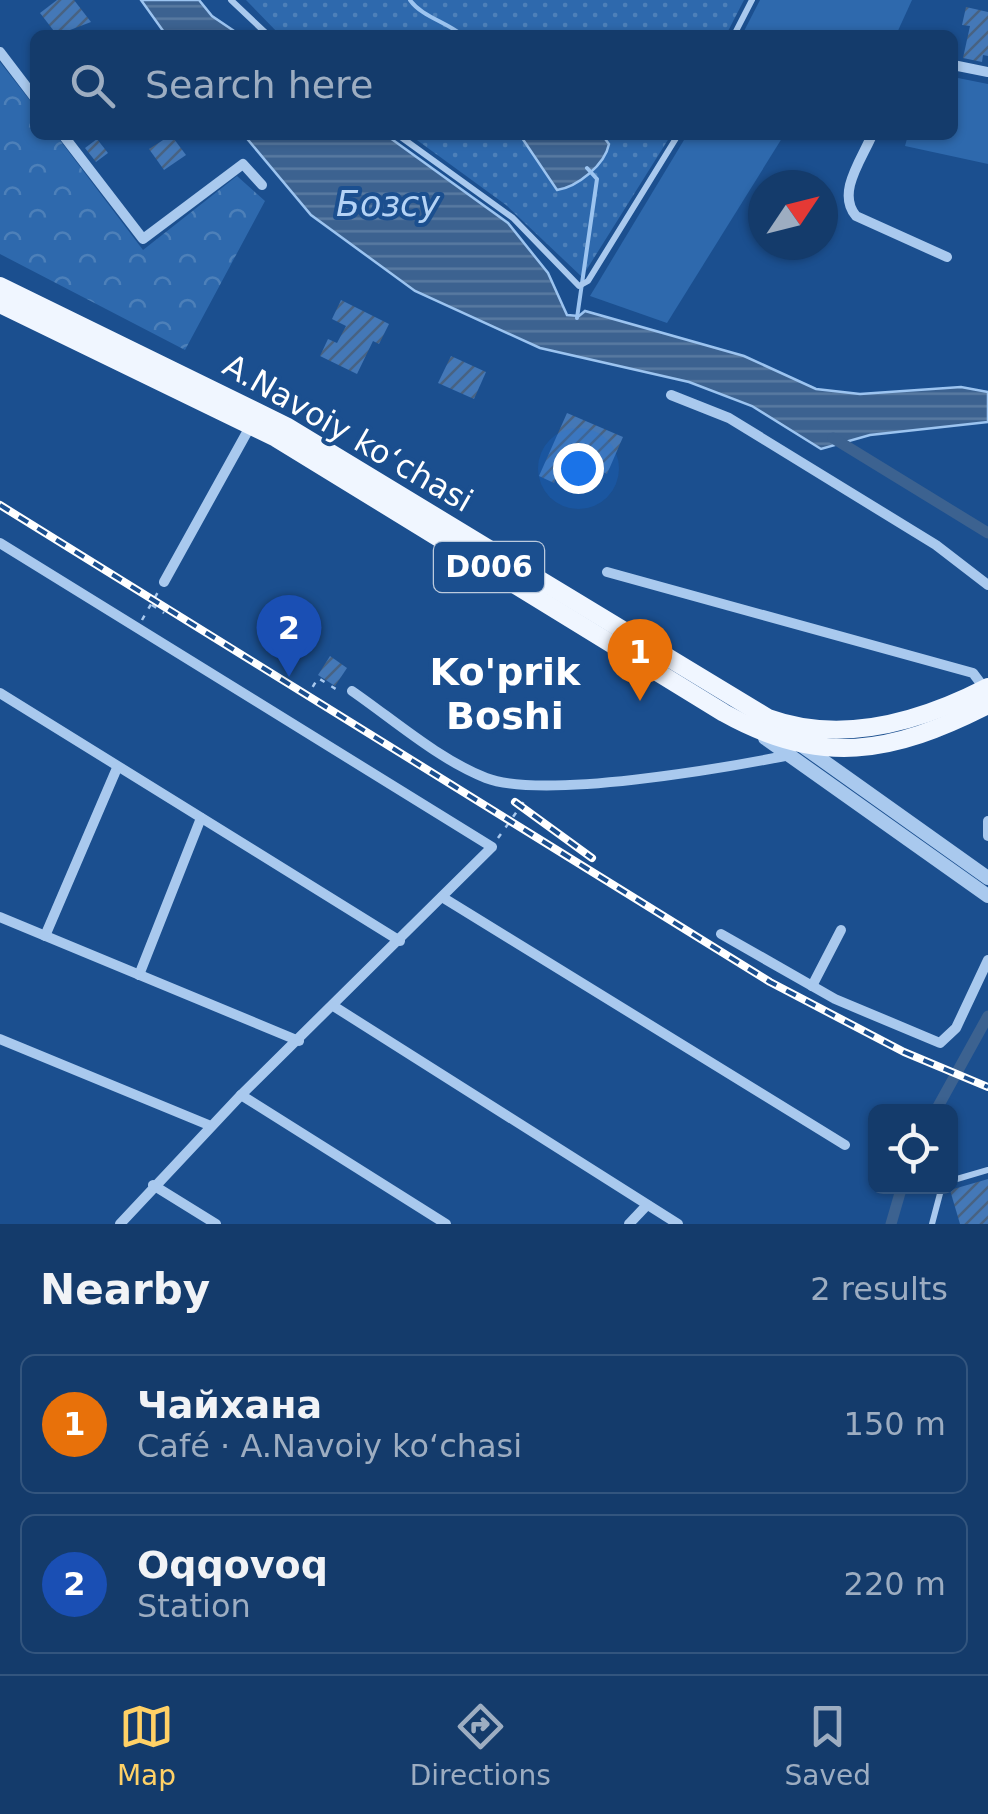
<!DOCTYPE html>
<meta charset="utf-8">
<style>
:root{--surface:#143b6b;--page:#214673;--text:#f1f3f6;--muted:#9dadc1;--line:#33557e;--accent:#ffd166}
body{margin:0;font-family:"DejaVu Sans",sans-serif;background:var(--page);color:var(--text)}
.controls{position:absolute;right:30px;bottom:30px;display:grid;overflow:hidden;border-radius:15px;box-shadow:0 2px 8px #0004}
.controls button{width:90px;height:90px;display:grid;place-items:center;padding:0;border:0;border-bottom:2px solid var(--line);background:var(--surface);color:var(--text);font:50px sans-serif}
.compass{position:absolute;left:748px;top:170px;width:90px;height:90px;border-radius:50%;background:var(--surface);box-shadow:0 2px 8px #0004;rotate:55deg}
.you{position:absolute;left:578px;top:468px;width:35px;height:35px;margin:-25px;border:8px solid #fff;border-radius:50%;background:#1a73e8;box-shadow:0 0 0 15px #1a73e833}
.badge{display:grid;place-items:center;width:65px;height:65px;border-radius:50%;background:var(--accent);color:#fff;font-size:32px;font-weight:700}
.pin{position:absolute;translate:-50% -82px;filter:drop-shadow(0 2px 5px #0008)}
.pin::after{content:'';position:absolute;top:52px;width:35px;height:30px;background:inherit;clip-path:polygon(0 0,100% 0,50% 100%)}
.list{margin:0;padding:0;list-style:none}
h2{display:flex;justify-content:space-between;align-items:center;height:130px;margin:0;padding:0 40px;font-size:42px}
h2 small{font-size:32px;font-weight:400;color:var(--muted)}
.list li{display:grid;grid-template-columns:65px 1fr auto;gap:30px;align-items:center;box-sizing:border-box;height:140px;margin:0 20px 20px;padding:0 20px;border:2px solid var(--line);border-radius:15px}
.list b{display:block;font-size:38px;white-space:nowrap}
.list p{margin:0;font-size:32px;white-space:nowrap;color:var(--muted)}
.list em{font-size:32px;font-style:normal;color:var(--muted)}
.icon{flex:none;width:55px;height:55px;fill:none;stroke:currentColor;stroke-width:2;stroke-linecap:round;stroke-linejoin:round}
.map{position:relative;flex:none;width:988px;height:1224px;overflow:hidden}
.search{position:absolute;background:var(--surface);box-shadow:0 2px 8px #0004;left:30px;right:30px;top:30px;height:110px;display:flex;align-items:center;gap:25px;box-sizing:border-box;padding:0 35px;border-radius:15px;color:var(--muted);font-size:38px}
.sheet{height:450px;background:var(--surface)}
nav{display:flex;justify-content:space-around;align-items:center;box-sizing:border-box;height:140px;border-top:2px solid var(--line);background:var(--surface);font-size:28px;color:var(--muted)}
nav a{display:grid;justify-items:center;gap:5px}
nav .on{color:var(--accent)}
.map>svg:first-child{display:block}
.green{fill:#2e69ad}
.forest{fill:url(#forest-crowns)}
.park{fill:url(#park-dots)}
.water{fill:url(#water-rules);stroke:#9cc4f0;stroke-width:2.5}
.lines{fill:none;stroke-linecap:round;stroke-linejoin:round}
.stream{stroke:#9cc4f0;stroke-width:4}
.canal{stroke:#3c6290;stroke-width:11}
.building{fill:url(#building-hatch)}
.path{stroke:#a9c9ee;stroke-width:2.5;stroke-dasharray:5 8;stroke-linecap:butt}
.service{stroke:#a9c9ee;stroke-width:6}
.minor{stroke:#a9c9ee;stroke-width:10}
.tertiary{stroke:#a9c9ee;stroke-width:14}
.primary{stroke:#f0f6ff;stroke-width:18}
.rail-casing{stroke:#fff;stroke-width:8}
.rail{stroke:#1b4f8f;stroke-width:4;stroke-dasharray:11;stroke-linecap:butt}
.labels{text-anchor:middle;stroke-width:8;stroke-linejoin:round;paint-order:stroke}
.shield{fill:#1b4f8f;stroke:#bbcadd;stroke-width:2.5}
.shield-label{font-size:30px;font-weight:bold;fill:#fff}
.street-label{font-size:32px;fill:#fff;stroke:#1b4f8f}
.water-label{font-size:35px;font-style:italic;fill:#b5d3f5;stroke:#1b4f8f}
.quarter-label{font-size:38px;font-weight:bold;fill:#fff;stroke:#1b4f8f}
</style>
<div class="map">
<svg width="988" height="1224" viewBox="0 0 988 1224">
<defs>
<pattern id="forest-crowns" width="20" height="18" patternUnits="userSpaceOnUse" patternTransform="scale(2.5)"><rect width="20" height="18" fill="#2e69ad"/><path d="M2 6a3 3 0 1 1 6 0M12 15a3 3 0 1 1 6 0" fill="none" stroke="#4d80b9"/></pattern>
<pattern id="park-dots" width="8" height="8" patternUnits="userSpaceOnUse" patternTransform="scale(2.5)"><rect width="8" height="8" fill="#2e69ad"/><path d="M2 2h.1M6 6h.1" fill="none" stroke="#4d80b9" stroke-width="1.8" stroke-linecap="round"/></pattern>
<pattern id="water-rules" width="6" height="5" patternUnits="userSpaceOnUse" patternTransform="scale(2.5)"><rect width="6" height="5" fill="#3c6290"/><path d="M0 2.5h6" fill="none" stroke="#597aa1"/></pattern>
<pattern id="building-hatch" width="6" height="6" patternUnits="userSpaceOnUse" patternTransform="scale(2.5)"><rect width="6" height="6" fill="#4478b7"/><path d="M-1 1l2-2M0 6l6-6M5 7l2-2" fill="none" stroke="#486282"/></pattern>
</defs>
<rect width="100%" height="100%" fill="#1b4f8f"/>
<g class="green">
<polygon points="760,0 912,0 896,35 742,35"/>
<polygon points="953,77 988,84 988,164 905,146 908,135 953,135"/>
<polygon points="687,135 784,135 667,323 590,296"/>
</g>
<polygon class="forest" points="0,62 35,107 35,135 56,135 143,250 237,176 265,201 185,350 0,254"/>
<g class="park">
<polygon points="246,0 744,0 726,35 280,35"/>
<polygon points="410,135 671,135 582,277 506,205"/>
</g>
<g class="water">
<polygon points="141,0 199,0 212,16 240,35 166,35"/>
<polygon points="244,135 386,135 508,223 548,273 567,315 579,316 585,311 744,356 816,389 860,394 961,387 988,392 988,422 870,435 821,449 752,406 689,382 540,348 415,291 311,215"/>
<path d="M520,135h82l7,9c-4,21 -32,43 -52,46z"/>
</g>
<g class="lines">
<g class="stream">
<path d="M410,0c11,16 36,22 52,35"/>
<polyline points="577,318 597,179 587,168"/>
</g>
<g class="canal">
<polyline points="833,438 988,533"/>
<polyline points="935,1112 988,1016"/>
<polyline points="891,1224 902,1186"/>
</g>
</g>
<g class="building">
<polygon points="57,0 74,0 91,22 57,35 40,13"/>
<polygon points="966,7 988,12 988,56 983,55 982,62 963,58 970,26 962,25"/>
<polygon points="171,135 186,155 164,170 149,149"/>
<polygon points="97,139 108,153 96,162 85,148"/>
<polygon points="341,300 389,324 379,344 373,341 357,374 320,356 328,339 337,343 346,326 332,319"/>
<polygon points="451,356 486,372 474,399 438,383"/>
<polygon points="567,413 623,437 607,474 588,465 584,475 562,465 554,483 539,476"/>
<polygon points="330,656 347,668 335,686 318,675"/>
<polygon points="988,1179 988,1224 960,1224 950,1190"/>
</g>
<g class="lines">
<g class="path">
<polyline points="152,605 164,613"/>
<polyline points="142,620 158,592"/>
<polyline points="306,698 318,678 339,691"/>
<polyline points="498,838 528,796"/>
</g>
<g class="service">
<polyline points="231,0 268,35"/>
<polyline points="734,35 752,0"/>
<polyline points="398,135 513,218 579,286 588,281 678,135"/>
<polyline points="950,1181 988,1170"/>
<polyline points="932,1224 942,1186"/>
</g>
<g class="minor">
<polyline points="0,52 35,98"/>
<polyline points="953,65 988,72"/>
<polyline points="63,135 143,239 243,164 262,185"/>
<path d="M872,135c-10,24 -36,58 -16,81l91,41"/>
<polyline points="671,395 729,418 936,545 988,585"/>
<polyline points="0,543 492,847 241,1095 120,1224"/>
<polyline points="607,572 973,673 985,689"/>
<polyline points="164,582 251,425"/>
<path d="M352,691c42,29 86,68 134,87 57,22 239,-10 304,-23"/>
<polyline points="0,693 400,941"/>
<polyline points="988,821 988,836"/>
<polyline points="442,897 845,1145"/>
<polyline points="0,917 299,1041"/>
<polyline points="721,934 835,999 940,1043 956,1028 988,960"/>
<polyline points="45,936 117,768"/>
<polyline points="139,975 201,818"/>
<polyline points="812,986 841,930"/>
<polyline points="335,1007 678,1224"/>
<polyline points="0,1039 211,1126"/>
<polyline points="241,1095 446,1224"/>
<polyline points="153,1185 216,1224"/>
<polyline points="629,1224 647,1205"/>
</g>
<g class="tertiary">
<polyline points="765,738 988,896"/>
<polyline points="801,745 988,878"/>
</g>
<g class="primary">
<path d="M0,286l286,140 482,292c74,27 152,4 220,-31"/>
<path d="M0,304l276,134 448,275c96,54 168,41 264,-8"/>
</g>
<g class="rail-casing">
<g id="rail">
<polyline points="0,505 770,982 904,1052 988,1087"/>
<polyline points="515,802 592,858"/>
</g>
</g>
<use href="#rail" class="rail"/>
</g>
<g class="labels">
<rect class="shield" x="434" y="542" width="110" height="50" rx="8"/>
<g class="shield-label">
<text x="489" y="577">D006</text>
</g>
<g class="street-label">
<text transform="translate(348 433) rotate(30)" y="11">A.Navoiy ko‘chasi</text>
</g>
<g class="water-label">
<text x="388" y="216">Бозсу</text>
</g>
<g class="quarter-label">
<text x="505" y="685">Ko'prik<tspan x="505" dy="44">Boshi</tspan></text>
</g>
</g>
</svg>
<div class="controls">
<button><svg class="icon" aria-label="locate" viewBox="0 0 24 24"><circle cx="12" cy="12" r="6"/><path d="M12 2v4M12 18v4M2 12h4M18 12h4"/></svg></button>
</div>
<svg class="compass" viewBox="-18 -18 36 36"><path d="M0-13l5 13h-10z" fill="#e53935"/><path d="M0 13l5-13h-10z" fill="#9dadc1"/></svg>
<div class="you"></div>
<div class="pin badge" style="left:640px;top:701px;background:#e8710a">1</div>
<div class="pin badge" style="left:289px;top:677px;background:#1a4fb4">2</div>
<div class="search"><svg class="icon" aria-label="search" viewBox="0 0 24 24"><circle cx="10" cy="10" r="6"/><path d="M15 15l6 6"/></svg>Search here</div>
</div>
<section class="sheet">
<h2>Nearby<small>2 results</small></h2>
<ul class="list">
<li><span class="badge" style="background:#e8710a">1</span><div><b>Чайхана</b><p>Café · A.Navoiy ko‘chasi</p></div><em>150 m</em></li>
<li><span class="badge" style="background:#1a4fb4">2</span><div><b>Oqqovoq</b><p>Station</p></div><em>220 m</em></li>
</ul>
</section>
<nav>
<a class="on"><svg class="icon" aria-label="map" viewBox="0 0 24 24"><path d="M3 6l6-2 6 2 6-2v14l-6 2-6-2-6 2zM9 4v14M15 6v14"/></svg>Map</a>
<a><svg class="icon" aria-label="directions" viewBox="0 0 24 24"><path d="M12 3l9 9-9 9-9-9zM9 14v-3h6M13 9l2 2-2 2"/></svg>Directions</a>
<a><svg class="icon" aria-label="saved" viewBox="0 0 24 24"><path d="M7 4h10v16l-5-4-5 4z"/></svg>Saved</a>
</nav>
